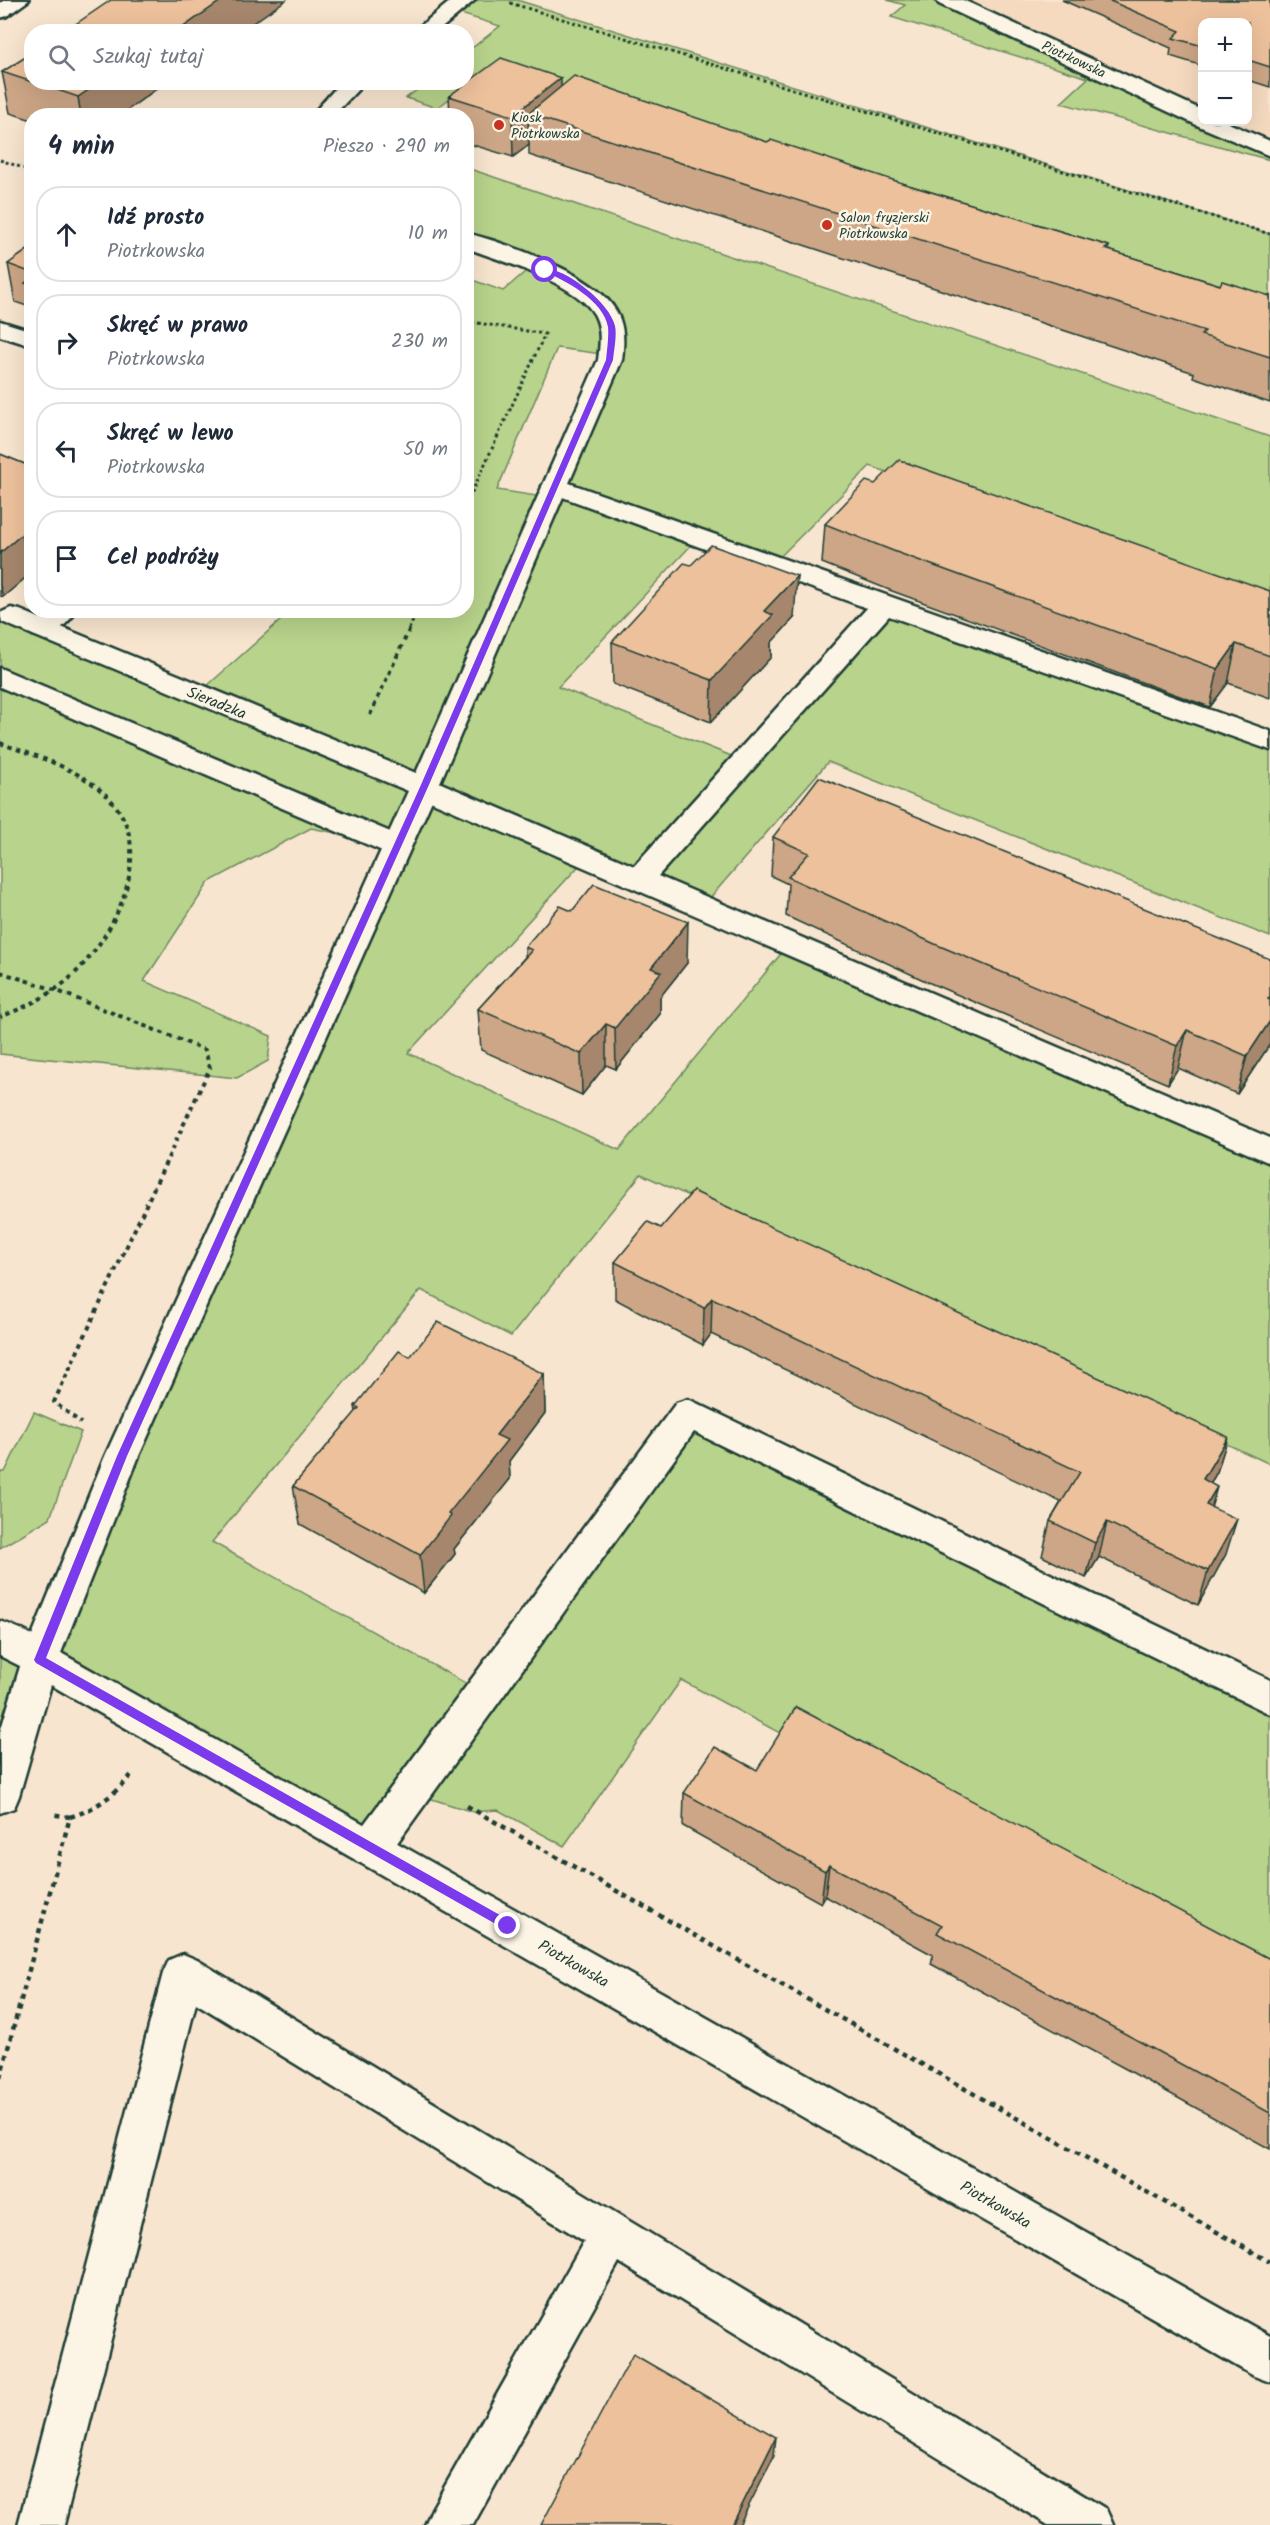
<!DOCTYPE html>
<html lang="pl">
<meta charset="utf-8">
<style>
:root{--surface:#fff;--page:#f6f6f7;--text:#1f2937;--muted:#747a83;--line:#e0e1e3}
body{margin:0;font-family:Kalam,sans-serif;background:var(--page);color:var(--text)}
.controls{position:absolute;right:18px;top:18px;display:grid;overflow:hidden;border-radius:12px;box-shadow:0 6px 24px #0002}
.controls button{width:54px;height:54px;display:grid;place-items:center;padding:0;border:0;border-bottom:2px solid var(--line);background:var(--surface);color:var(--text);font:30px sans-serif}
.stop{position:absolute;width:18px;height:18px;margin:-14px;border:4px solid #7c3aed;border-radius:50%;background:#fff}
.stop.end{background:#7c3aed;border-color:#fff;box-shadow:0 2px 6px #0008}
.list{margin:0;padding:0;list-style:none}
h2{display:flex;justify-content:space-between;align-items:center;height:78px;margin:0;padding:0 24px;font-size:26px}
h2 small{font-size:20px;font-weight:400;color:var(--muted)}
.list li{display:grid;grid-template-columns:39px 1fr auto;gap:18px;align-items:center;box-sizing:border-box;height:96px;margin:0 12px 12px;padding:0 12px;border:2px solid var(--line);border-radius:24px}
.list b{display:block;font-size:22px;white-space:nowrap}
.list p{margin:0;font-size:20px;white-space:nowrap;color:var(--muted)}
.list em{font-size:20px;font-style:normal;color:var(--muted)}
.icon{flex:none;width:33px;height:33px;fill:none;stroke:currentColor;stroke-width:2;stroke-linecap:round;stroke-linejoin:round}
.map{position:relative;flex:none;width:1270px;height:2525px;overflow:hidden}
.search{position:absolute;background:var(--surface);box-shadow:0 6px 24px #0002;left:24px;top:24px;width:450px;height:66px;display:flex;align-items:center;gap:15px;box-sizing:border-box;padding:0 21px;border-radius:24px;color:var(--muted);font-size:22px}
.panel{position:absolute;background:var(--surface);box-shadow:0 6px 24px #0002;left:24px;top:108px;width:450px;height:510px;border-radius:24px}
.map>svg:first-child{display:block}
.built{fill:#f5dac0}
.green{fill:#b8d38b;stroke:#6c8860;stroke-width:1.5;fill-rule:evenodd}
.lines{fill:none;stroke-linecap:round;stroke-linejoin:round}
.service-casing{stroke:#1f3d34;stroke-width:5}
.minor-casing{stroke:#1f3d34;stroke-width:5}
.path-far2{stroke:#1f3d34;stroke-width:3;stroke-dasharray:3 3;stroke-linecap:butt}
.path-far1{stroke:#1f3d34;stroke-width:4;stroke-dasharray:4.5 4.5;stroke-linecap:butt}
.path{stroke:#1f3d34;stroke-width:4.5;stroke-dasharray:5 5;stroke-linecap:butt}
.service{fill:#fcf5e5;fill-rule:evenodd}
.minor{fill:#fcf5e5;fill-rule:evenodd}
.wall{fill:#cca686;stroke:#1f3d34;stroke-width:1.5}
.shaded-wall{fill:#a6876d;stroke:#1f3d34;stroke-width:1.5}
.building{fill:#edc19c;stroke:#1f3d34;stroke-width:1.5}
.route{fill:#7c3aed}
.poi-dot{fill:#c8321e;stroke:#fcf5e5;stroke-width:2}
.labels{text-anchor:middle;stroke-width:5;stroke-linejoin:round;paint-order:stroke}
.far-street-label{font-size:14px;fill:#1f3d34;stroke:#fcf5e5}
.far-poi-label{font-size:14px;fill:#1f3d34;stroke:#fcf5e5;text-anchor:start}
.street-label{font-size:16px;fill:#1f3d34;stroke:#fcf5e5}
</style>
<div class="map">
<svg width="1270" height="2525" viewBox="0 0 1270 2525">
<rect width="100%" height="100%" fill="#f8e5cf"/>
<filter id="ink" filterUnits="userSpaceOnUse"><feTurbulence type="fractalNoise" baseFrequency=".0167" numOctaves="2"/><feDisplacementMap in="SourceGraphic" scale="12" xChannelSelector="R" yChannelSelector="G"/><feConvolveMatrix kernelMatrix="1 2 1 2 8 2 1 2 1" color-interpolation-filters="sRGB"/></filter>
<g filter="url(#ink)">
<polygon class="built" points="946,0 1218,0 1270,18 1270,149 1209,122 1248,122 1248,22 1202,22 1202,118"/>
<g class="green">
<polygon points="465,0 517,0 1270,234 1270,313 485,72 437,108 406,98 427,83 466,82 467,52 500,26 451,11"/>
<polygon points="887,0 946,0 1202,118 1202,122 1209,122 1270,149 1270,160 1061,103 1088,78 891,17 905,5"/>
<path d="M467,168l803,269v169l-400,-140 -98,99 -74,-27 -140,149 186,74 140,-156 386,136v196l-442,-175 -126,145 -115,-50 -179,196 211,97 170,-206 481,207v313l-629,-290 -130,162 -90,-46 -209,252 271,151 205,-280 582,285v298l-589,-316 -117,166 -66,-36 -25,2 -41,-13 -17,-11 -45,60 -330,-188 -40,136v-159l39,22 357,-814 -85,-17 -102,54 -65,99 127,55 -3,25 -31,17 -237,-24v-442l198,82 93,-83 175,-1v-235l5,-5 -4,-2v-90l36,13 30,-26 -66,-25zM557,348l53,7 -61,143 -52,-8z"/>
<polygon points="34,1412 81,1432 50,1518 0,1548 0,1472 5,1472"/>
</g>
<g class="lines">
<g class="service-casing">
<g id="service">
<polygon points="5,0 29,0 7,16 0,18 0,3"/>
<polygon points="0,321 32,331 32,346 0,336"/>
<polygon points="555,478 1270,731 1270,750 889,616 658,876 1270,1138 1270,1163 414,794 410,787 414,780 424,778 434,780 634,866 867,608 546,491 542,486 546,481"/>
<path d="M47,610h30c-10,15 -26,30 -44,25l-4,-6z"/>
<polygon points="0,668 407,839 411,846 407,853 397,856 387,853 0,687"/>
<polygon points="688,1399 1270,1680 1270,1714 694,1432 384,1861 370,1866 356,1861 351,1848 356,1835 676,1403"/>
<path d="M0,1621c20,7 49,19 58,39l-5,11 -13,5 -40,-20z"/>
<polygon points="183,1954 197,1960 1106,2509 1113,2525 1048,2525 619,2262 473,2525 425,2525 432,2509 584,2241 196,2003 64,2525 18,2525 163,1973 169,1960"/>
</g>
</g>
<g class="minor-casing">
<g id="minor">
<polygon points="452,0 475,0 437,32 413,32"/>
<polygon points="936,0 963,0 1202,110 1202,122 1226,122 1270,141 1270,156 1201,127 939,4"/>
<polygon points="341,82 365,82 333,116 311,116"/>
<path d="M466,233c40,10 130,41 150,78 9,16 8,31 6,49l-184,427 -299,669 -78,197 1209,683v46l-16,-6 -1203,-691 -32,111 -5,12 -14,5v-81l22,-72 83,-204 303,-665 -406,-169 -2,-9 11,-5 9,2 396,163 182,-413c2,-16 4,-32 -4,-46 -18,-31 -94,-54 -128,-66z"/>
</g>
</g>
<g class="path-far2">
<polyline points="510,3 1270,234"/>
<polyline points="0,160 32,171"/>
<polyline points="466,321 545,334 466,505"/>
<polyline points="409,629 418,610"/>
</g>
<g class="path-far1">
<polyline points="370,715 410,628"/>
<path d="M0,743c38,14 81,26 109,55 50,52 6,138 -38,179 -20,18 -45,30 -71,40"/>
<polyline points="0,972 55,990 205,1050 210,1068 54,1402 81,1423"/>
</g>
<g class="path">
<polyline points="467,1806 1270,2262"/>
<path d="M70,1817c27,-8 46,-24 64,-45"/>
<polyline points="0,2078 70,1817 51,1814"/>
</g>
<use href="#service" class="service"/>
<use href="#minor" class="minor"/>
</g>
<g class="wall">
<polygon points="1062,0 1270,0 1270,87 1248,80 1248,22 1203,22 1203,66 1170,56 1171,48"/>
<polygon points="32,53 32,82 166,82 119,116 32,116 32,120 10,113 2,72"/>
<polygon points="561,87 767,142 1109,246 1108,250 1220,285 1270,296 1270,403 1193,377 1194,373 529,155 529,145 513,157 466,143 466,116 450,116 449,96"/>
<polygon points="32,247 32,315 30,307 15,302 8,264"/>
<polygon points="0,454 32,467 32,573 31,573 3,597 0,596"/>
<polygon points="875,484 1270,591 1270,698 1228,683 1210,707 892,591 822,563 825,524"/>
<polygon points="794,618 771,643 771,657 711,722 613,684 612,642"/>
<polygon points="773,837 1270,959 1270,1044 1237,1094 1178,1068 1168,1084 930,983 786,916 788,884 771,876"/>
<polygon points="525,947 687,963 660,997 660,1014 616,1069 606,1065 582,1095 481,1050 478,1009 525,957"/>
<polygon points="661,1228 1228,1437 1217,1472 1210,1484 1211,1507 1226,1554 1198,1605 1099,1557 1086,1578 1042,1556 1050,1521 1061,1502 711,1334 703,1345 615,1299 615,1262"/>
<polygon points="410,1357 544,1374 545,1413 509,1461 510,1479 454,1549 455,1554 424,1593 300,1524 293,1486 356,1412 355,1406"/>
<polygon points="757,1770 1270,1959 1270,2149 1124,2068 931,1964 933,1955 825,1896 821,1903 683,1826 684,1793"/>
</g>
<g class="shaded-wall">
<polygon points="222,0 286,0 240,32 176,32"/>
<polygon points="561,78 561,119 528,114 529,145 513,157 512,116"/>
<polygon points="100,82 166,82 119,116 81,116 78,97"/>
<polygon points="22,534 31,573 3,597 0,585 0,553"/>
<polygon points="797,576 794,618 771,643 771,657 711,722 712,680 764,611"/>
<polygon points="1236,644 1228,683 1210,707 1218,669"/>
<polygon points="688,922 687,963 660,997 660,1014 616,1069 615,1028 651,968"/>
<polygon points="1270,1021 1270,1044 1237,1094 1247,1056"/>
<polygon points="606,1024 606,1065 582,1095 581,1054"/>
<polygon points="1187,1030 1178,1068 1168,1084 1177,1046"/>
<polygon points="712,1298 711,1334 703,1345 704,1308"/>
<polygon points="544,1374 545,1413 509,1461 510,1479 454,1549 455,1554 424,1593 420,1555 448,1514 496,1435"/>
<polygon points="1228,1437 1217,1472 1192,1515 1203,1479"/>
<polygon points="1217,1487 1207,1523 1206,1505"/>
<polygon points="1237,1519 1226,1554 1198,1605 1208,1571"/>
<polygon points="1107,1522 1099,1557 1086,1578 1095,1543"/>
<polygon points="829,1865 825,1896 821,1903 825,1871"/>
<polygon points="776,2437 774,2456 739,2525 732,2525"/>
</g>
<g class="building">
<polygon points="111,0 222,0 176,32 64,32"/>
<polygon points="1108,0 1270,0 1270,67 1248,60 1248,22 1203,22 1203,46 1173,38 1180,31"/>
<polygon points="32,53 32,82 2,72"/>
<polygon points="501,58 561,78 512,116 449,96"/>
<polygon points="574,76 767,142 771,140 908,185 1109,246 1105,249 1220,285 1222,281 1270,296 1270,357 1201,335 1205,331 528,114"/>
<polygon points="34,82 100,82 78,97"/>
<polygon points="32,247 32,273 8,264"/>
<polygon points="32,278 32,286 25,283"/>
<polygon points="0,454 32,467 32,538 22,534 0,553"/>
<polygon points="899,460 1270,591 1270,656 1236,644 1218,669 896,552 825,524 866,481 875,484"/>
<polygon points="711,545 797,576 764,611 773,615 712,680 612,642 684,563 691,565"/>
<polygon points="819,777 1270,959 1270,996 1268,999 1270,1000 1270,1021 1247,1056 1187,1030 1177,1046 935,944 788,877 809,853 773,837"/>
<polygon points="594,884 688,922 651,968 661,972 615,1028 606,1024 581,1054 478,1009 532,950 525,947 560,906 572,911"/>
<polygon points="693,1191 1228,1437 1203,1479 1217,1487 1206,1505 1237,1519 1208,1571 1107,1522 1095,1543 1050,1521 1080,1472 712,1298 704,1308 615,1262 648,1222 661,1228"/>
<polygon points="438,1322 544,1374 496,1435 507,1440 448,1514 451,1516 420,1555 293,1486 359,1408 355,1406 399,1351 410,1357"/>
<polygon points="796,1707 1270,1959 1270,2113 1135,2039 937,1933 942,1925 829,1865 825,1871 684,1793 715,1747 757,1770"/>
<polygon points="633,2354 776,2437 732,2525 541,2525"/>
</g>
</g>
<path class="route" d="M543,268c23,0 67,35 72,58 2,9 -1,24 -2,34l-185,427 -301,669 -81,202 466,264 2,4 -6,5 -472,-268 -2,-3 83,-204 303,-669 186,-427c1,-11 3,-23 2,-33 -4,-26 -43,-47 -65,-56z"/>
<g class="poi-dot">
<circle cx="499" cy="125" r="6"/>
<circle cx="827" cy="225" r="6"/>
</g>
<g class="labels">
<g class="far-street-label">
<text transform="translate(1074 59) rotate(25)" y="5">Piotrkowska</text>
</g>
<g class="far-poi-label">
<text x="511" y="122">Kiosk<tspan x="511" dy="16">Piotrkowska</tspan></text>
<text x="839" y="222">Salon fryzjerski<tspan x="839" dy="16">Piotrkowska</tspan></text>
</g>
<g class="street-label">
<text transform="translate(217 702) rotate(22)" y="6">Sieradzka</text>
<text transform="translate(574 1963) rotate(30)" y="6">Piotrkowska</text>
<text transform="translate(996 2204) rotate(30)" y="6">Piotrkowska</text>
</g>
</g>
</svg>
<div class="controls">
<button>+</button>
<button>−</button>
</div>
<div class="stop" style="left:545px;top:270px"></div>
<div class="stop end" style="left:508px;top:1926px"></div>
<div class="search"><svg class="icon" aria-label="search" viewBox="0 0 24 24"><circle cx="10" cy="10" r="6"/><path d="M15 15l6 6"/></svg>Szukaj tutaj</div>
<section class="panel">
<h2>4 min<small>Pieszo · 290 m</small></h2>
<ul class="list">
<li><svg class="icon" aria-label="ahead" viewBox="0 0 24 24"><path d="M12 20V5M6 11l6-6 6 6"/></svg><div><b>Idź prosto</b><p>Piotrkowska</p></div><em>10 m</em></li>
<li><svg class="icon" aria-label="right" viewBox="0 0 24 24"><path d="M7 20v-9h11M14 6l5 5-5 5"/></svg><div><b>Skręć w prawo</b><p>Piotrkowska</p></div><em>230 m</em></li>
<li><svg class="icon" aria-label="left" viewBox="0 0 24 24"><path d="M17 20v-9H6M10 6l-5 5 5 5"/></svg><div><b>Skręć w lewo</b><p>Piotrkowska</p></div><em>50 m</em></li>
<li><svg class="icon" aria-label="arrive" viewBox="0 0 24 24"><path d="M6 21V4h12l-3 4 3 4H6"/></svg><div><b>Cel podróży</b></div></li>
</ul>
</section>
</div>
